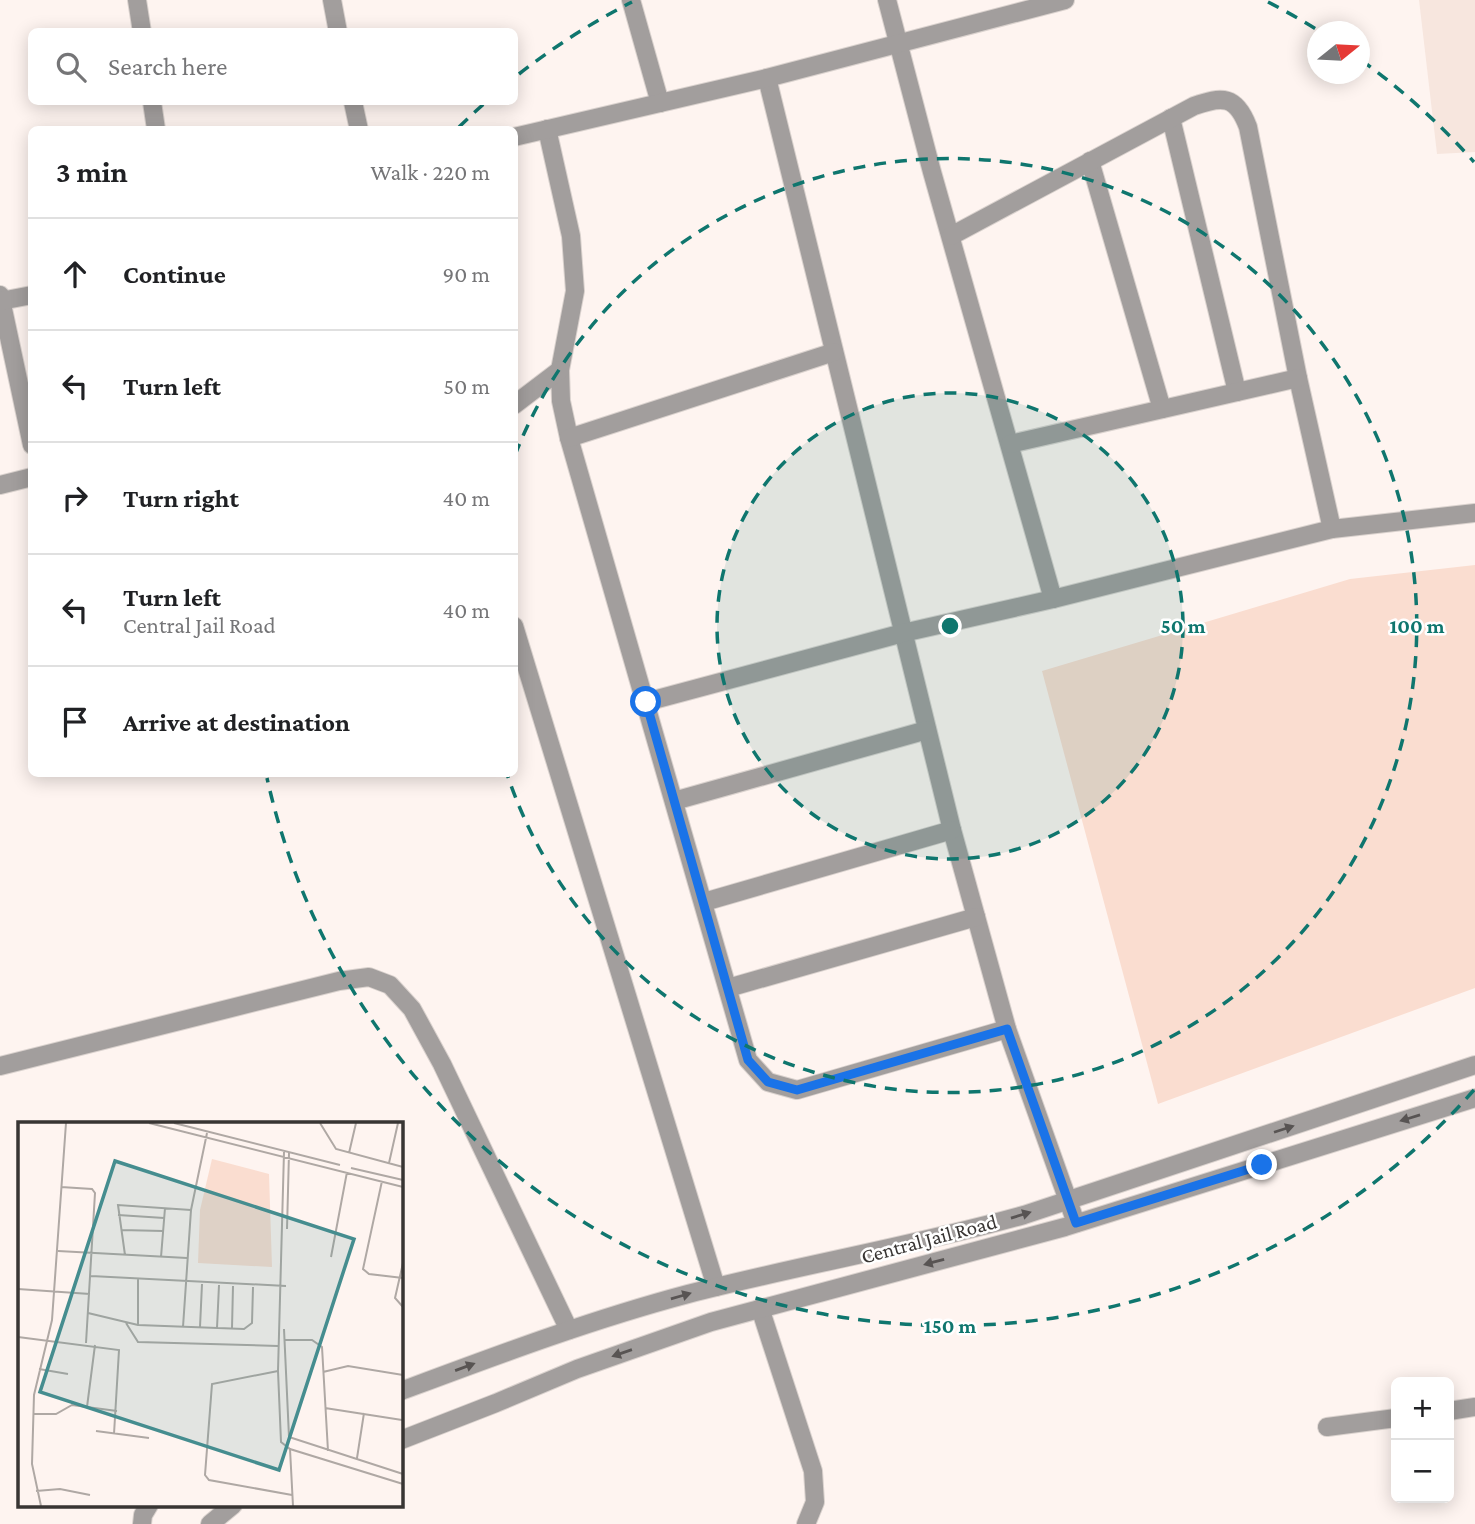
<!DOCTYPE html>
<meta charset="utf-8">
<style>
:root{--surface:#fff;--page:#f2f2f2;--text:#202124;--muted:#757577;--line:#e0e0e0}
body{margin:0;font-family:"Crimson Pro",serif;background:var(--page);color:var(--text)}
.controls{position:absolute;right:21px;bottom:21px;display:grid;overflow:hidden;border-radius:10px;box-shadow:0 4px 18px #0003}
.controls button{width:63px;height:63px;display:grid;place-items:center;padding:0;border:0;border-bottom:2px solid var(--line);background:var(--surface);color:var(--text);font:35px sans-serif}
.compass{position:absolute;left:1307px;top:21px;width:63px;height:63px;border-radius:50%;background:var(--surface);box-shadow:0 4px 18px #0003;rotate:72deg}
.stop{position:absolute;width:21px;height:21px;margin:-16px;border:5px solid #1a73e8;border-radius:50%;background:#fff}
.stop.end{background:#1a73e8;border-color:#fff;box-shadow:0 2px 7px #0008}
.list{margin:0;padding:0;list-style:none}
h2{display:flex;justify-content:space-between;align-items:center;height:91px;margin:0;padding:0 28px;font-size:30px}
h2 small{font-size:23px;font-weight:400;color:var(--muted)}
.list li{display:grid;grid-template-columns:46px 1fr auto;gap:21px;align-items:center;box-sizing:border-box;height:112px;padding:0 28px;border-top:2px solid var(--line)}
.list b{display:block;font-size:26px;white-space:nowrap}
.list p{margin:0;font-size:23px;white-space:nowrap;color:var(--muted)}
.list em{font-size:23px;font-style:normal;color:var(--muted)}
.icon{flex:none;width:38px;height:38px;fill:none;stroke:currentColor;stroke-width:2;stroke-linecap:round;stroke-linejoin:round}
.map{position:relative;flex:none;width:1475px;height:1524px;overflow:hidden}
.search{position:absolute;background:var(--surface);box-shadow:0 4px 18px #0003;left:28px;top:28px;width:490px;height:77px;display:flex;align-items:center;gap:18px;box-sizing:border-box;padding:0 24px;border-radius:10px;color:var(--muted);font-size:26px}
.panel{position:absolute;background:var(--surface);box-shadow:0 4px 18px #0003;left:28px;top:126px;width:490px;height:651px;border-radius:10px}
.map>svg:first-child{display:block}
.built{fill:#f7e6de}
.green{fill:#faddd0}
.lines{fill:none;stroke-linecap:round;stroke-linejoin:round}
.minor-casing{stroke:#dad2ce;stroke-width:20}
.minor{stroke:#a29e9d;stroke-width:18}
.oneway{fill:#585453}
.route{stroke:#1a73e8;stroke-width:9}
.ring{fill:none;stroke:#0f766e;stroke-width:3.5;stroke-dasharray:12 9}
.labels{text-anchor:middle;stroke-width:5;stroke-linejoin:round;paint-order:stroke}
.street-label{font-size:21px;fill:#383533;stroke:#fff}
.inset-road{fill:none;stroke:#afa8a4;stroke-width:2}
.view{fill:#458d8f;fill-opacity:0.15;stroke:#458d8f;stroke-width:3.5}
.inset-edge{fill:none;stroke:#383533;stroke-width:3.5}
.centre{fill:#0f766e;stroke:#fff;stroke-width:3.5}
.ring-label{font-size:21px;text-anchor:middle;font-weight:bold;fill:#0f766e;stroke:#fff;stroke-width:5;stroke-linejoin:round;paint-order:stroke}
</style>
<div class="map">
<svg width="1475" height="1524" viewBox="0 0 1475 1524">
<rect width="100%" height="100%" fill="#fef4f0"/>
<polygon class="built" points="1419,0 1475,0 1475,152 1437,154"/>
<polygon class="green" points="1475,565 1475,988 1158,1104 1042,671 1350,579"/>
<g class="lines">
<g class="minor-casing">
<g id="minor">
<polyline points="137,0 142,32"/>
<polyline points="332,0 338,32"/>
<polyline points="631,0 660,103"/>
<polyline points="887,0 932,172 1053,599"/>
<polyline points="767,78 952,830 1007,1029 1076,1223"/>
<polyline points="152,102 156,129"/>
<polyline points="353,102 359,130"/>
<polyline points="1171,118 1237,392"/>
<polyline points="547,129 571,236 575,291 560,370 561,401 569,438 748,1060 768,1082 797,1090 1007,1029"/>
<polyline points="514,137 767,78 1065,0"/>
<polyline points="1090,161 1162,409"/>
<path d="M951,236l243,-130c28,-10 42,-11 54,21l50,251 34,151"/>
<polyline points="0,295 32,445"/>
<polyline points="1,301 32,295"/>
<polyline points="514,405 560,370"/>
<polyline points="569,438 834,352"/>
<polyline points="1010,444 1298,378"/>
<polyline points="0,485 32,477"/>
<polyline points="514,626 716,1287"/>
<polyline points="646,702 903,633 1053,599 1332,529 1475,513"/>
<polyline points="674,801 927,730"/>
<polyline points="704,902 952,830"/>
<polyline points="728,988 976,917"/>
<polyline points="0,1066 339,981 369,977 390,985 412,1009 442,1064 569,1330"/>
<polyline points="760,1308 813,1471 815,1502 806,1524"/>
<path d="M401,1391c94,-35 189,-71 287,-97 112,-29 225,-48 336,-79l451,-150"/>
<polyline points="1449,1411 1475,1407"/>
<polyline points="1327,1427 1396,1418"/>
<polyline points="401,1440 496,1403 577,1369 711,1322 1065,1227 1475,1098"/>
<polyline points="142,1524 143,1515 149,1505"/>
<polyline points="210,1524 233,1505"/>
</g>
</g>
<use href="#minor" class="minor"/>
</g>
<defs><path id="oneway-solid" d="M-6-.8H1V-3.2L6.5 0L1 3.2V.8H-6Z" transform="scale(1.75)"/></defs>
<g class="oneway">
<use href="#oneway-solid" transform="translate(1410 1118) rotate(163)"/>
<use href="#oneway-solid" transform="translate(1284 1129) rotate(-18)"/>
<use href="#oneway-solid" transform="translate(1021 1215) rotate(-17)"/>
<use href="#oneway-solid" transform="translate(934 1262) rotate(165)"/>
<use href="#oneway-solid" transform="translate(681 1296) rotate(-16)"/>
<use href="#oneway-solid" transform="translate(622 1353) rotate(161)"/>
<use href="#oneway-solid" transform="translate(465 1367) rotate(-20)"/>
</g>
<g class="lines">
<polyline class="route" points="646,702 748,1060 768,1082 797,1090 1007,1029 1076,1223 1262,1165"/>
</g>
<circle cx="950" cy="626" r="233" fill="#0f766e" fill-opacity=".12"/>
<g class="ring">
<circle cx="950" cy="626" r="233"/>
<path d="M515 455A467 467 0 1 1 507 774"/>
<path d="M1474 1090A700 700 0 0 1 267 778M459 127A700 700 0 0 1 486 102M519 74A700 700 0 0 1 632 2M1268 2A700 700 0 0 1 1316 29M1361 60A700 700 0 0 1 1474 162"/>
</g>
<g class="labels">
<g class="street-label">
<text transform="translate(929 1239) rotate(-15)" y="7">Central Jail Road</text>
</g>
</g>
<g transform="translate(18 1122)">
<rect width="385" height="385" fill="#fef4f0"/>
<path d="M194,37l57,15 3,93 -74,-4 2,-53z" fill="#faddd0"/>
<path class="inset-road" d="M131,1l254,64M156,1l166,42M302,1l16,26 67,18M266,30l-6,219 3,71 9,7 113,35M331,31l7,-30M371,41l9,-40M333,46l52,12M364,59l-19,88 6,5 34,4M43,65l31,2 3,4 -9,150M100,93l46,3M269,107l2,-76M103,108l42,1M40,129l129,7M107,133l-7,-50 73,5M143,135l4,-49M313,135l16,-85M385,141l-8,35 8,9M73,154l195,10M120,157v46M0,167l72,5M70,191l50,12 106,4 8,-6 1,-36M108,201l12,19 140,4M165,205l8,-117 16,-77M182,205l2,-43M199,206l2,-43M214,206l1,-42M266,207l5,108 114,37M0,215l101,13 -5,84M266,218h28l10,7 6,104M21,247l29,5M260,249l-66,13 -7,91 4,5 83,15M305,250l25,-6 55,9M69,285l8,-62M307,286l77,12M15,292h23l16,-9 45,6M78,309l53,7M272,327l3,57M339,336l7,-45M18,369l24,-2 30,6M23,384l-9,-42 2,-69 18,-75 14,-197"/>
<path class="view" d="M97,39l239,78 -75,231 -239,-78z"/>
<rect width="385" height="385" class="inset-edge"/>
</g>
<circle cx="950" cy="626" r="10" class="centre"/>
<g class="ring-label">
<text x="1183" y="633">50 m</text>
<text x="1417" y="633">100 m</text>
<text x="950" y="1333">150 m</text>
</g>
</svg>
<div class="controls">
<button>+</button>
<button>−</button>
</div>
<svg class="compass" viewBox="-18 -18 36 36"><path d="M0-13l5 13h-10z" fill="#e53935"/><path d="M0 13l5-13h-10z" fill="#757577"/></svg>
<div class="stop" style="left:646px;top:702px"></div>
<div class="stop end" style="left:1262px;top:1165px"></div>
<div class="search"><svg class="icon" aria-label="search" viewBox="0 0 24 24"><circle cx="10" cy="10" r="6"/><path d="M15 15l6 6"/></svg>Search here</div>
<section class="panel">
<h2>3 min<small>Walk · 220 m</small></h2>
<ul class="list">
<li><svg class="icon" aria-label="ahead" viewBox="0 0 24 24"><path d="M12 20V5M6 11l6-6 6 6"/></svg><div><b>Continue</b></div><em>90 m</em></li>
<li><svg class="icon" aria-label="left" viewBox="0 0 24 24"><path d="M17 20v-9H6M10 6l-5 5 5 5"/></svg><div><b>Turn left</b></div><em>50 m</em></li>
<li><svg class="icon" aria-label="right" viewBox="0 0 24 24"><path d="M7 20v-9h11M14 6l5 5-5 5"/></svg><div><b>Turn right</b></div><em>40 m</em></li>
<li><svg class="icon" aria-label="left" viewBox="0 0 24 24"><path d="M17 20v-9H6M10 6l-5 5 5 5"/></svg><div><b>Turn left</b><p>Central Jail Road</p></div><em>40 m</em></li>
<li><svg class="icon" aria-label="arrive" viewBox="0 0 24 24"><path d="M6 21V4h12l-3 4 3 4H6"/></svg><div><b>Arrive at destination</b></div></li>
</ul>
</section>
</div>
